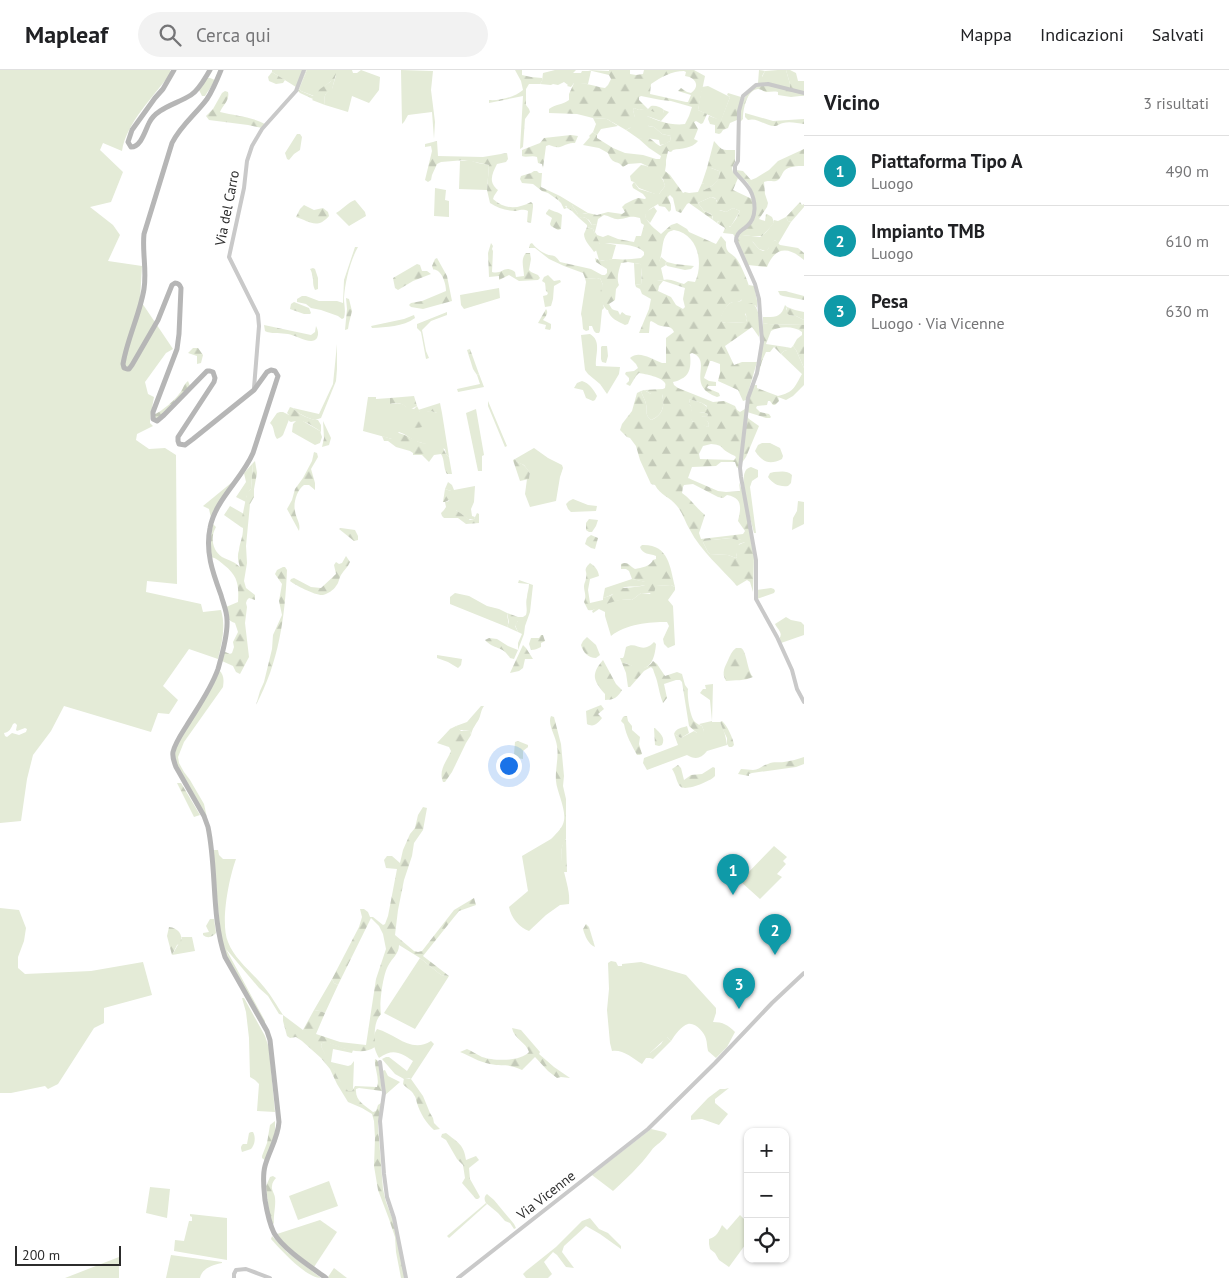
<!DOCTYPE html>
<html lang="it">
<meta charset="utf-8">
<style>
:root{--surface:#fff;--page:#f2f2f2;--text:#202124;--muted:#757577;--line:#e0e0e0;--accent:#0f766e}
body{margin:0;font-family:"PT Sans",sans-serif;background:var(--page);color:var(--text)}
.controls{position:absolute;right:15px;bottom:15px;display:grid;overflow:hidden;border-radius:10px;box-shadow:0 1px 4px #0004}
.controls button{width:45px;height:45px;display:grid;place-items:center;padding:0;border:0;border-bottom:1px solid var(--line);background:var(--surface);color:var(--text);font:25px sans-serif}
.scale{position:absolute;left:15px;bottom:12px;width:106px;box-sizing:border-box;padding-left:5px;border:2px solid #2c2c2c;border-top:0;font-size:14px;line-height:18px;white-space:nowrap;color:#2c2c2c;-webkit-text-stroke:4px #fff;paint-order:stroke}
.you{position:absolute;left:508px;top:695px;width:18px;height:18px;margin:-12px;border:4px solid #fff;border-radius:50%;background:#1a73e8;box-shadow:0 0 0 8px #1a73e833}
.badge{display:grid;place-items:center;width:32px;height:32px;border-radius:50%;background:var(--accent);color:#fff;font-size:16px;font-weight:700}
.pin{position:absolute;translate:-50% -41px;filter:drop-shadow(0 1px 2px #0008)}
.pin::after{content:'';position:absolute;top:26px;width:18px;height:15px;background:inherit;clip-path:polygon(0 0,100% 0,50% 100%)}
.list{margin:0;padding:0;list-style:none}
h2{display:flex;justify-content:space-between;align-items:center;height:65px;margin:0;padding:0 20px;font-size:21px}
h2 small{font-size:16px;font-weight:400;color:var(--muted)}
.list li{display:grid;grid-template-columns:32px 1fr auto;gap:15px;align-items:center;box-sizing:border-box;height:70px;padding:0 20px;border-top:1px solid var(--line)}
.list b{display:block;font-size:19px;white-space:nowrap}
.list p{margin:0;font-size:16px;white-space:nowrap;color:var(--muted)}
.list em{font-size:16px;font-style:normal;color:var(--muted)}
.icon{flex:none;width:28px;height:28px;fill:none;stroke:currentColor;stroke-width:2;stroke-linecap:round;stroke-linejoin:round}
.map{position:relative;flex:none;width:804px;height:1208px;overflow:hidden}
header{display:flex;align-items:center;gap:30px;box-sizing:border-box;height:70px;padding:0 25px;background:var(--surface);border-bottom:1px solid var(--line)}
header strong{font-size:24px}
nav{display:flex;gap:28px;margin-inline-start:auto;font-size:18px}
.search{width:350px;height:45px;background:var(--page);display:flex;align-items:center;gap:12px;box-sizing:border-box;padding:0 18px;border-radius:28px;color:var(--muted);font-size:19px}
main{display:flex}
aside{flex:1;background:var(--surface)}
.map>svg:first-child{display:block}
.green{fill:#e4ebd7;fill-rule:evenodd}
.forest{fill:url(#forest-firs);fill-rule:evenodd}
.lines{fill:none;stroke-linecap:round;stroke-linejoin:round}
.minor{stroke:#c9c9c9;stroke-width:4}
.secondary{stroke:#b6b6b6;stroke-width:5}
.labels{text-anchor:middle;stroke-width:5;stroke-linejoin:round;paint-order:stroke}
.street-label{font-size:14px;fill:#2c2c2c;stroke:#fff}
</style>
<header>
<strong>Mapleaf</strong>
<div class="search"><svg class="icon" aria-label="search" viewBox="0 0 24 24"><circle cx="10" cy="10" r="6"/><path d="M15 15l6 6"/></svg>Cerca qui</div>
<nav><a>Mappa</a><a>Indicazioni</a><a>Salvati</a></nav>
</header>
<main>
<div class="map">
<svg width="804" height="1208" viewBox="0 0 804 1208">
<defs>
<pattern id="forest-firs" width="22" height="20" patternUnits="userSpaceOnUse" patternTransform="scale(1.25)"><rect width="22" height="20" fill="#e4ebd7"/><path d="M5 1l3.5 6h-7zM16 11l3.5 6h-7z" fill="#c4cab9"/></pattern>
</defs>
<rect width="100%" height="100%" fill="#fff"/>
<g class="green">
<path d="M0,0h170l1,3c-17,23 -45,50 -49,78l-19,-8 -3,7 23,22 -12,30 -21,5 23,18 7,10 -12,26 34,5 -2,34 33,49 -7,4 -21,29 3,12 6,3 -4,22v4l3,3 -16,8 -1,6 13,9 16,-1 11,7 1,129 -30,-3 -1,11 55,12 2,8 18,-2c5,17 1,32 -3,49l-29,-10 -26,37 15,14 -9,14 -11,-1 -7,19 -87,-26 -13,25 -18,24 -6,24 -6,42 -21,2zM15,653l2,2 -1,5 1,1 8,-3 2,1 -1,3 -7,3 -7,-2 -5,4 -2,-1 -1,-3c6,-1 7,-5 9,-9z"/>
<polygon points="272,0 304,0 296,17 272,2"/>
<path d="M307,0h45l1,3h4l4,-3 19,7 -1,13 -10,13 -17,-7 -4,16 -23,-7c-1,-9 -1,-12 7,-16l4,-14c-7,10 -15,12 -22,21l-13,-5 -2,-2z"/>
<polygon points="401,0 433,1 431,20 435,52 434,69 432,42 408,45 404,52 402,54"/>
<polygon points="555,0 576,0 573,3 581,3 582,1 591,1 588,14 574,13 571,17 567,16 568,15 564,12 558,15 553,14 551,15 540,14 542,11 543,3"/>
<polygon points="778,0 786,0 790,14 790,19 762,10 762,7 765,1"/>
<polygon points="708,16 730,27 721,51 698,40 702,17"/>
<path d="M634,38l5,2c8,-3 16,1 24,3l1,-3 5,2 -8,9 -14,-5 1,10 6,1 8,7 9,2 -1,5 -5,3 -5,1 -1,-5 -12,-2 -8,1 -13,-9 4,-2 5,-10 -2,-8z"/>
<polygon points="593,48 607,49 618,56 601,59 597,65 593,62 596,54"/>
<polygon points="297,64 300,64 302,67 300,80 294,84 289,90 287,89 285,83"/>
<polygon points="469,90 478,93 489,95 487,120 459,119 460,91"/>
<path d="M641,95c10,0 23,12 24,21l-6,8h-4l-16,-6 -5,-6 -3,-1 -1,-5z"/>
<path d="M707,98h4l8,3c3,9 -7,16 -15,19v-6l-2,-1z"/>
<polygon points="435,118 446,120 445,130 449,131 449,147 434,146"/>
<polygon points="560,126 588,143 582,144 578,144 572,135 565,136 567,138 564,139 561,133 558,130 560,128"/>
<polygon points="711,127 716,129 719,140 726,142 733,138 740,141 731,156 728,157 718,151 717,153 713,150 713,147 711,144 704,141 698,133"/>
<path d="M355,130l10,12 1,4 -17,10 -13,-13c7,-4 11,-10 19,-13z"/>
<polygon points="654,137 657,141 650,153 646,149 645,145 646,142"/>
<path d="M582,147c6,0 7,5 10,8l5,-1 -2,8 2,3 6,2 5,-2 10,4h-14l1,4 11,2 -4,14 -6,2 -7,-1 -3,-10 4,-6 -3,-4 -4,-11 -6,-2v-2l-8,-7z"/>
<path d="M786,147l2,4 3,1 -13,22 -3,-4c-5,3 -5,8 -9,11l-7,-2 -6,-7 -15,-5 -1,3 -4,-6 27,3c6,-3 10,-10 14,-15v-2l4,1z"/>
<path d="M355,177h3c-8,14 -13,35 -14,51 0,7 2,13 0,20l-2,1 -4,-3 -17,-6 -10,-2 -5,-4 -9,-2v-3l5,-3h4l13,5h18l6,2 1,-23z"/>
<polygon points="661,187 667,192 665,193 666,195 661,198 664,211 657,210 657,196"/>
<polygon points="634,193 640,194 642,196 641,215 635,214 635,212"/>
<polygon points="585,208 597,209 600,208 603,215 601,225 604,238 602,240 600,261 599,263 596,263 594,261 592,256 589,256 589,260 586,261 583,259 582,248 581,244 586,212"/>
<path d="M749,215l5,1 3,14v8l-2,-3 -10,9 2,4 -1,4 -20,1 -4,-1 -2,-4c3,-6 7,-15 13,-16 3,-1 5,0 8,-1z"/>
<polygon points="499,218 500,228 464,239 461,235 460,225"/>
<path d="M785,235l2,2 -1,2 3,6 7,1 8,4v5l-36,-1 -5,-1v-6c12,0 18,1 22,-12z"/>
<path d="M612,239l2,1 4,1 2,4 2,-3 4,3 5,1 -3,8 -3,1c-6,-3 -16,-7 -17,-15z"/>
<polygon points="447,242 447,245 431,251 422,260 426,281 429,288 426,289 421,262 417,258 417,254"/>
<path d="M414,245l1,3c-12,9 -29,9 -43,10l-1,-2 33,-7z"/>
<path d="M590,264c12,7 5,21 6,32l24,1 -1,7 -12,20 -7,-10 -12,-10 -3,-4 -4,-35z"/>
<path d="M337,274v25l-1,12 -15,37 -6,2c-7,-2 -17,-6 -22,-12l26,6 14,-30z"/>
<polygon points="602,276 607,276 608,286 606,293 602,292 601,289 601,277"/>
<path d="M793,276l3,4 8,18v17l-11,11 -7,4 -8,-3v-1c16,-4 16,-8 24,-22l-21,-20 3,-3 3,-1 -1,-3 5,1z"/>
<polygon points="479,304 484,317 458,322 457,319 480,314 477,305"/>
<path d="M582,311c7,2 12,9 15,15l-2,4 -2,1 -7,-3 -3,-8 -9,-2 3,-5z"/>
<path d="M644,320l7,4h11c3,12 1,21 -11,26 -7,-6 -3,-8 -5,-16 -1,-5 -4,-9 -5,-13z"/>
<path d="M368,327h8v2l14,-1v6c7,-1 12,-2 16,3l8,2 3,-3 3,6 11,-1 6,2h5l7,44 -3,-3 -1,-5 -30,-8 -11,-7 -5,-2 -7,7 -29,-8z"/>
<path d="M689,329l13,4 5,4 -2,3h-6v2l7,1 2,1 -1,3 -6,-1 7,6 1,3 -1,2c-5,-2 -17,-3 -18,-10 -1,-6 4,-5 0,-12z"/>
<polygon points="488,331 507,376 505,377 488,336"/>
<polygon points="476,339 484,385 482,386 482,401 478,401 466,343"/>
<path d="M280,342h3l6,3 1,2 -7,18 -2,2 -4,2c-4,-5 -2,-12 -7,-16l7,-10z"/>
<polygon points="297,350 301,350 320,361 322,367 320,373 315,375 292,362 293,354"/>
<path d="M762,373h8l10,5 3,8 -1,3c-12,6 -19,4 -27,-8l3,-6z"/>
<polygon points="534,378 548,388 562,395 563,398 560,407 556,431 530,437 525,424 527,409 529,409 530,403 524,395 517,392 515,389"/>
<path d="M253,393l-2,26c-4,4 -5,8 -5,13l-10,-5 10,-15 -2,-9z"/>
<path d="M751,397l7,3v7l-6,4 -2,6 6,46h-2c-3,-12 -14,-52 -9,-61 1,-3 3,-4 6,-5z"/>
<path d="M774,402c6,0 13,-2 18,3l-1,8 -3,3c-9,1 -15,-2 -20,-9l2,-4z"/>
<polygon points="236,409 211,448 209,439 203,436"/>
<polygon points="448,412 452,415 454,420 475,416 474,432 471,439 472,446 475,447 474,449 468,449 456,440 444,440 446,437 445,432 449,431 451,421 445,419"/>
<polygon points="573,429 588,435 597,436 596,441 571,442 568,439 566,434 569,431"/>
<polygon points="798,431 804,432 804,454 792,460 793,448 797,441"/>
<polygon points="230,436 244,444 241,457 224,445"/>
<polygon points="731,468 737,470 741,469 745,469 745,472 739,474 736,483 737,487 736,488 728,485 710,484 708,482 703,472 703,471"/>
<path d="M632,509l14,3 -1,3c-7,2 -13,1 -20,2 -8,3 -13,9 -22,11l2,-10z"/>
<path d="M519,510l14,5 -3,27 -5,14 -1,8 -6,16v-7l4,-9 -4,-2 -3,-7 3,-4v-4h5l3,-2c2,-6 -1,-11 1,-18 0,-4 2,-8 2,-13l-11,-1z"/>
<path d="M671,515l4,2v3l-7,10 5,6 2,39 -7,3 -4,-4 -1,-5 6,-13 -2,-4c-18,0 -41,2 -56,14l-6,-20v-4l-6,-3 -6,4 -1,-2c11,-8 28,-13 40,-11l9,-7 9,1 5,-8z"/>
<polygon points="771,518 774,519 775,521 774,523 757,529 756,520"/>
<path d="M455,523l14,3 18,10 12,3 8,4c0,6 3,9 0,14l-57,-23v-7z"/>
<path d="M786,547l5,3 10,2 3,3v10l-23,8 -2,-4c5,-6 -2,-10 -4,-15z"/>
<path d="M654,572l2,2c-1,13 -5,29 -22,23 -4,-2 -7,-4 -12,-4l-2,-5h3l1,-2 2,-9c9,-5 13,3 21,0 3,-1 5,-3 7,-5z"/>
<polygon points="437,585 462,589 461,595 458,598 448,592 437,588"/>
<path d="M219,600c5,5 5,10 4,17l-39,55 -6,15 1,6 5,9 6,8 14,24 3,14 -33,-57 2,-14z"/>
<path d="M713,614l-1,38h8c4,7 6,16 7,23l-20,6c-6,8 -12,9 -20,4l-40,15 -4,-7 1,-5 34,-13 -4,-11 7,4 13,-7 3,2 7,-2 -2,-5 -3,-2 13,-3 -2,-21 -10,-7 3,-4h3l-1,-4z"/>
<path d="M481,636h3c-3,4 -3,8 -5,13 -3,5 -7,10 -8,16l-1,-4c-6,-1 -11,1 -14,-5l11,-4z"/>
<path d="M551,769h15c-13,16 6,46 3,65l-9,1 -14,10 -17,16c-9,-3 -18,-13 -20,-24l19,-16 -6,-35z"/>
<polygon points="774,776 787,787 783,791 786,794 777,804 782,807 760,829 740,811"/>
<path d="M213,780h5l1,5 4,4h13c-7,19 -16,64 -8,83 7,18 24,30 36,45 7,8 13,19 19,28l-4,-1 -11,-18 -9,-8 -33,-39 39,72v4l-31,-52 -13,-31z"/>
<polygon points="0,838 19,840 26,858 24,871 18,887 18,898 25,904 91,901 143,892 152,925 104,938 104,953 94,958 58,1014 48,1019 45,1016 11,1023 0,1023"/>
<polygon points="181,867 192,867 195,881 172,885 182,868"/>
<polygon points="420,888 441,905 449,906 415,959 384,943"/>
<path d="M611,891l5,1 2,4h4v-2l19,-2 45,13 30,33v5l-3,9c10,0 15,3 22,10l-8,15 -11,11 -8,-7c-1,-4 -1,-9 -2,-12 -1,-6 -11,-17 -18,-15 -7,2 -13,11 -17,17l-4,-4 -17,16v5h-4l-4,6c-9,-6 -20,-15 -30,-13l-2,-8 -3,-33 2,-21 -1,-26z"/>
<polygon points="332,909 334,913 338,915 325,943 320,941 314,940"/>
<polygon points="242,928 244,928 265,966 269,978 275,1042 257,1041 259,1014 255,1010 250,1007 249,968 246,942"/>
<path d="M377,959c19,5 34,25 54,12l3,3 -23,35 -2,-1 -5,1 -9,-5 -13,-15 4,-2h3l18,14 6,-10c-12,-9 -21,-13 -34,-3 -5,-8 -8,-21 -2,-29z"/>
<polygon points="327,972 343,978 353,980 352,983 333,979 331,992 348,996 351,995 354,991 353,1019 352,1021 348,1021 344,1018 328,991 321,976 322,973"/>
<polygon points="385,1000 388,1006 400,1012 384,1026 382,1001"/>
<polygon points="729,1018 715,1029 715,1033 728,1044 719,1055 702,1049 691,1050 691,1046 708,1028 720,1019 725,1019"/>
<path d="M651,1059l13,3 3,2c-3,7 -12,11 -16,17 -11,15 -25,28 -38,40l-21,-16z"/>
<polygon points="329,1111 338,1136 298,1150 289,1126"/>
<polygon points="150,1117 170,1119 167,1148 146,1143"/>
<polygon points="486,1133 487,1134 449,1168 447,1166"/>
<polygon points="190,1144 227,1148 227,1190 174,1181 175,1170 184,1171 189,1151 192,1151 192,1147 190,1146"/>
<path d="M740,1145l4,4 4,-1v23l-19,26 -10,-7 -4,-7 -5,-4 -1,-5v-5c8,-2 10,-8 13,-14l5,5z"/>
<polygon points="590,1148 599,1159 608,1163 621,1176 621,1179 600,1164 586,1156 564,1176 562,1182 574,1198 566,1197 557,1185 553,1182 544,1192 552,1204 548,1208 526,1208 523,1204 526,1201 556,1177 582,1151"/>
<polygon points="320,1150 337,1162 314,1197 287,1177 277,1164"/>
<path d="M272,1166l15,16 34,26c-15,0 -40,-28 -50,-39z"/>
<path d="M171,1185l51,7v1c-9,2 -20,5 -22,15h-34z"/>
<polygon points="119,1187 119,1208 65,1208"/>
<polygon points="334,1198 347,1208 329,1208 328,1207"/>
</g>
<g class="forest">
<path d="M306,0h1l-8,19 2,2 12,5 7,-7 10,-7 6,-9 -4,17c-8,3 -8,6 -7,15l-13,-5 1,-1 -13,-6 -2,-2z"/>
<path d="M515,0h7v5l9,2 11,1v3l-2,3h-11l-3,5v16l3,4 1,3 -5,7 -2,28 -3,2 3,-53 -34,7v-3c10,1 26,-3 34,-10l-2,-9z"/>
<path d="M588,0l21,1v-1h21v4l6,1 7,-1 1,-4h50l11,6 -7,34 9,4 -4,9 -2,1 -5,-3 -2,1 4,7 -4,10 4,2c-6,8 -17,7 -25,9l-2,2 -3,-1 -2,9v5l-1,6 5,4 13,18 2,-1 4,1 9,-1 4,-9 2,1v6c8,-3 18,-11 15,-19l-8,-3h-4l7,-27c9,10 7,9 21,9v12l-3,6 1,4 15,17 -10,-11 -5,12 19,9 3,8c-1,-9 -2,-18 -8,-25 -4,-4 -9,-7 -11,-12l7,1 8,9 5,-2 13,-8 9,-9 26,-12v17c-7,0 -15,0 -20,5 -3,4 -3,8 -8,10 -4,1 -7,-1 -12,1l1,12 3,9 -1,4 -8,12 6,2 1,-7h1l5,3 2,5c-1,3 -9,11 -12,14h-11l-28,-3 2,-5 -8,-5 3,-3 10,7 6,-8 4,-8 -7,-3 -7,4 -6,-2h-6v-2l3,-7 -2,-3 -4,-1 -13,6 6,8 8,4 1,5 -24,-17 -2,1 -6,9 -5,-2 -3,-13 -3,-3 -2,2 3,8v5l-2,2 -4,-5 -6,-1 -1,-2 -8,5 -5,6c2,8 10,14 16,19l10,-9 6,-2 10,6 2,3 27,12 5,-8 5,6c-1,13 7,10 12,19 3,4 12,25 12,29 0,4 -7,9 -10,11 -4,2 -7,0 -11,3 -3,3 -6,9 -8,13l1,5 4,1 20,-1c2,-5 -2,-11 -2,-17l8,-2c9,6 8,24 7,34l-7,-10 -27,19 9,19 8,-3h15l-11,38 -3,1 -5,-11 -20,-9 2,-8v-9l-8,-3h-2l-6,17 5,3 7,1v4h-8l-1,2 12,5 1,3 -3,1c-33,-12 -3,-36 -25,-44l-2,1c1,10 1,21 -9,25 -3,2 -5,2 -8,3l1,3 4,3 35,14 11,-1 11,5 2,4 3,2 5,-3v5l4,5 10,7 -13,31 -7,10 -2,1 -2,-6h-14l-5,4 -24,1 -4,11 30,13 8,1 14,-1 -1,-9 4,12 11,63 -1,35 -3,-10 -3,-2 -10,6c-15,-17 -37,-36 -47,-56 -5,-8 -7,-17 -13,-24 -7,-9 -17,-11 -22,-21l-4,-1 -11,-24 -4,-14 -6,-8 -3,-1 -7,-7 2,-6 10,-13 5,-18 4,-2c1,4 4,8 5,13 2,8 -2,10 5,16 12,-5 14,-14 11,-26h-11l-7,-4 19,-1 2,-1c0,-2 1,-3 0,-5 -3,-6 -20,-9 -26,-10l-3,3 -6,10 -4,-2 3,-3v-3l-4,-4 1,-2 8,-1 4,-3 -2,-4 -6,-6c9,-8 21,1 32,5h4v-25l8,-6c-3,-8 -10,-4 -16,-7 -2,-1 -4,-3 -7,-4l-1,1 -1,11h-10l10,-24 2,-10 -9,-5 -2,-5 -4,-2 -1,-3 6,1 1,-15 -2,-6 -12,-2 -7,1c-2,7 -5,15 -2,22l-3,4 -1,11 -6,4 3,5 -2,1h-3c-6,-6 -9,-18 -4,-25l-3,-7 -3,1 -12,-1 -2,-5 -19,-7 -15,-7 -14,-11h-6l1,-4 2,-1c3,4 9,9 14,11 7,3 8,-1 14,8l31,7 11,6h3l2,-2v-4l-11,-7 -1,-4c11,6 11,0 20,1 9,1 17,0 26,-1l3,-3v-3c-8,-9 -31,-8 -42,-9l1,-4h15l16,3 2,-6h5l3,-11 -3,-2 -1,-5c-11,-3 -11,0 -20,1 -6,1 -10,-3 -16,-4l-6,4 -1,5 -5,1 -3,-5 -5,-3 -5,1 -7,-7 -5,-3 -1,-4 3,-1 3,2 6,9h6l4,-1 9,2 11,-3 14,2 3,-2 -3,-5 3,-3 8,-4 5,-2 7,1 1,-1 -3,-4 -10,-6 -1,-3 2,-3 5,7 17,5h3l6,-8 -2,-7 -16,-13 -6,-3 -13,1 -5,3c-6,-8 -10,-1 -15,-14l-9,-5 -16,-3 7,-8 -1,-1 4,-4 4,3v3l16,10 12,5 18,2 13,4h4l1,-3 -12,-8 -10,-9c12,-5 13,3 21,7l10,-5 1,-5 -9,-2 -8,-7 -10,-2c-1,-5 -1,-6 3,-9 10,5 26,10 38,8l4,-8 3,-9 -21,-6 -10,-1 -20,-4 -2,1v3l9,9 3,-3c4,-1 10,1 13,4l-1,3c-9,1 -15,-6 -24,-3l-5,-2 -1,2 3,11 -3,5 -7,4 -19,-11 -14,-1 -16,-4 -28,-1v-4c6,-5 14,-4 20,-9v-6l5,-11c11,-1 21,4 31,5l3,-3 3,-6 -2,-4zM684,1l2,1 -1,4c10,1 16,10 6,17l-4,-1 -6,-4 -3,3 13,4 -3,7h-2l-36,-8 1,-10c10,-7 21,-13 33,-13zM674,160c24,4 30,33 21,52l-7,-1 -4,3c-7,-2 -14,-6 -21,-4l1,1 21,7 -2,11 2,8 -2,2 -7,-4 -5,-8 -13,-6 1,-5 4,-5 -6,-1c0,-11 2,-16 4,-25 2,-7 1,-15 6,-21 2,-3 4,-3 7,-4zM689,329l13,4 5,3 -2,4h-6v2l7,1 2,1 -1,3 -6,-1 -1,1 8,5 1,3 -1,2 -11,-5h-4c-4,-6 -1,-8 -1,-14l-2,-3zM711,374c13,1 9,4 18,9 3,2 5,2 7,4l-2,3 -34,-1 -1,-5 4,-8zM693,414l25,13 5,1 4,-3c16,3 14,13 11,26l7,10 -2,3 -42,5 -2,-6 6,-18c-9,-7 -14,-16 -23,-22l1,-6 1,-2zM730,468l7,2 4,-1h4v3l-9,4 -1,3 2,8 -1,1 -8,-3 -18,-1 -2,-2 -5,-10 1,-1z"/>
<path d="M759,0l6,1 -3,5v4c12,-1 10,3 18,7 7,3 16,5 24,7v2h-4l-9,1 -13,-2v-3c-4,-1 -8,0 -12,0 -3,-1 -5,-3 -8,-3 -12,1 -15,22 -15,30l-3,3c0,-21 3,-25 18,-39z"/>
<polygon points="786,0 790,0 796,3 798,11 804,11 804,22 790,19 790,14"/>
<polygon points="272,2 285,10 283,13 276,14 269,11 268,7"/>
<polygon points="207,8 210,8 215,10 205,26 202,26 199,20"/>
<path d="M225,21l3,1c2,8 -5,13 -8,20 15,4 30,4 45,12l-3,4 -14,-3 -39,-5 -3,-4 7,-7 9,-16z"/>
<polygon points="728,23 741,27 737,50 730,53 728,58 723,60 721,63 719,64 715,63 715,55 710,54 708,49 709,46 721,50 730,27 727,25"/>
<path d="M745,43l28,8 31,-2v5c-6,-1 -15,-3 -21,-1 -2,0 -6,3 -7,3 -10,1 -18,-9 -28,-6l-3,-3z"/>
<path d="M571,65l7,1 -3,7c-7,0 -9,2 -15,4 -4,1 -7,-1 -11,-2l-3,1 -3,22 -1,-4 -4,-1 -1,-6c-5,-2 -11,1 -15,-1v-6l18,-7 4,-5z"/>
<path d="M437,71l1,15 45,1 24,-4 1,6 -2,3 -9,2c-5,10 -9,18 1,26l-4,6 -1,3c12,11 25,10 38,3l2,2v3l-2,16 -4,-1 1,-11c-5,-2 -7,-1 -12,0 -10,0 -18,-3 -26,-8l-3,-13 2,-25 -24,-5 -24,2 -4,2 -5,11 -1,5 -3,2 -3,-2 7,-29 -1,-5 -6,1v-3z"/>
<polygon points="534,101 537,101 539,103 542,103 541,117 560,126 560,128 558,130 548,123 542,121 533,114 522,113 520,109 521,106 531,103"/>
<polygon points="800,132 802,135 804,134 804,137 791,152 788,151 786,147"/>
<path d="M304,135l10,5 9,-2 5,4 1,4c-12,14 -20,5 -33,1l4,-8z"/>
<path d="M549,139c5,3 10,3 13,6l-1,14 -3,1 -7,-4 -1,-2 2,-6 -6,-4v-1z"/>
<path d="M587,157l6,2c2,6 7,13 8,18l-7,5c-3,-5 -10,-11 -10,-18 1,-2 2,-5 3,-7z"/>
<path d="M738,167l12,2 9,10 4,2 5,-2 2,-6 5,-3 5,5 18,3 6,5v7c-16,-14 -29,-13 -37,7l-19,-2 -11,-25z"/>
<path d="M491,173l2,3 -1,3 1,2 -1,21c11,3 12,-8 23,0l1,5 8,-1c0,-7 -4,-17 2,-23h4l1,6 -2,11 2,2 7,3 2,3 -2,2 -19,1 -10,-6 -10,5v-4l-10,1 -1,-24z"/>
<path d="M437,188l10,18 5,25 -29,8 -12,-2 -2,-2 2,-2 11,-2 24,-10c0,-7 -3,-16 -8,-20 -7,-4 -3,2 -6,-5l3,-7z"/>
<polygon points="667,192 675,194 694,196 691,199 685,200 667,196 665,193"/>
<polygon points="417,194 420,195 422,201 427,201 431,204 413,211 398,220 395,218 393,208"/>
<path d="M313,198l2,1 3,9v11l-3,1c-3,-6 -1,-10 -3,-15 0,-3 -1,-4 -2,-6z"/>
<polygon points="548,205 554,211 560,210 561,212 554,216 553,229 551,236 545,237 543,226 547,225 548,223 546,221 545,213 542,211 544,207"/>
<polygon points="778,221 785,221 804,226 804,230 783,226 780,225"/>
<polygon points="346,228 349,229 352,241 349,253 348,259 345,260 347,239"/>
<polygon points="294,232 309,238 311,243 310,244 304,244 290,239 291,234"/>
<polygon points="787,237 795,240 804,242 804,250 796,246 789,245 786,242"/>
<path d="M546,239c3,4 0,7 -3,11l8,4v4l-1,2 -5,-1 1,-4 -8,-2z"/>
<path d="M763,253l5,1 36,1v43l-8,-18 -3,-4 4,-7 5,-4v-3c-8,-6 -22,-6 -31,-1l-5,13 20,3 2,3 -4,1 -3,3 -7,-7 -4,5h-4l-4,9 -4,15z"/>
<path d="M264,255l47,10 4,-3 1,-6c2,4 3,8 1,12 -5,8 -21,-3 -29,-4 -7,-1 -14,0 -21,-2l-2,-1z"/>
<polygon points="193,278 198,278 203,285 201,293 197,294 197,286 188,283"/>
<polygon points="470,279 479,304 477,305 473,299 467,280"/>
<path d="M188,311l2,5 -33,33h-2l-2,-4c7,-2 22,-15 26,-21 5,-5 3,-8 9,-13z"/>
<polygon points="754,315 757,315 757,318 778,326 779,331 775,335 773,335 770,331 768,331 767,335 757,336 756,338 760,342 769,344 771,347 770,348 766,348 747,342 749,328"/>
<path d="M414,326l3,10 -8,4c-8,-7 -8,-8 -19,-6v-6z"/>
<polygon points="440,333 442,343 437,343 431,341 422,343 420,342 418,340"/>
<path d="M290,337l3,1c5,6 17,12 25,12l3,5v8l-1,-2c-12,-7 -15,-12 -29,-9l-2,-1v-6l-2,-2z"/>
<path d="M419,345l4,8 -1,4c-6,2 -13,0 -16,-5l1,-3 5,2 5,-3z"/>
<polygon points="323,351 331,368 329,375 322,377 324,368"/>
<path d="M391,362c13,0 19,7 31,11 7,1 14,1 20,3l4,8 3,3 3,17h-5c-4,-6 -2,-14 -6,-20l-7,1 -5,7 -7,-7h-9v-2l-3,-2 -14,-4 -8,-6h-4l-2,-5 10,3z"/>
<path d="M314,382l3,1 1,4 -7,12 4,14v7l-6,-5h-5c-7,5 -11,18 -9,26 1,8 6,12 4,20l-12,-22 5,-9 3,-11 8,-11 9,-17z"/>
<path d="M515,389l2,3c7,2 9,5 13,11l-1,6 -9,2 -7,-21z"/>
<path d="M255,391l2,12 -3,16v8l-4,7 -4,42 1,17 -3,18 2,7 9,7v5l-6,-2 -2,2 -1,3 1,4 -2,16 4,34 -9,17 -4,-2 -3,-6 -11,-5 1,-10 7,3 2,-1 2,-6 -1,-5 5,-10 -3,-9c-8,-2 -8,-9 -9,-16l12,-5c1,-17 0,-26 -14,-37 -5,-4 -7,-7 -14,-8l-1,-10 4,-23 3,3c-6,10 -4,23 6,30 3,2 8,3 11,5 3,1 4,3 7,5 -2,-6 -3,-11 -1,-17 1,-9 4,-12 4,-22l-2,-1v-4l6,-30 4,-4 2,-26z"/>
<path d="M445,419l6,2 4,3c-1,5 -6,6 -10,8h-2z"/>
<polygon points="444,440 456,440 470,450 474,449 477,443 479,444 479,453 466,454 458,448 444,448 442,446 441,443"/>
<polygon points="589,449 598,450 596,456 592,462 589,462 586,460 586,453"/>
<polygon points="341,458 355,460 358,466 358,470 354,471 339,459"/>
<polygon points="591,465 598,468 595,479 591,478 585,474 587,468"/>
<path d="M642,475c27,-1 28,22 33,42l-4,-2 -15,1 -2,7h-13l-9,7c-11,-2 -23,3 -32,7 -5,2 -7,4 -12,3l-4,-8c3,-6 0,-10 0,-16 0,-3 2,-5 2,-8 2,-8 -4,-7 4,-15 5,3 8,7 9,13l-9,3 -2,11 2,13 13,-3v-2l9,-3 4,-6c9,-2 20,-1 29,-4v-3l-13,-3 -3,-8 -3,-2h-5v-5c7,-3 8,2 14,5 6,-1 16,-3 18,-9l3,-1v-3c-7,-3 -13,-1 -16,-9z"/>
<path d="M346,486l4,6c-2,5 -6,8 -9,13 -2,3 -2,8 -5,11 -2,4 -9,8 -13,9 -7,1 -28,-10 -33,-14l1,-2 3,-1 17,9 10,1 15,-14 -2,-9 2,-3 3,2 3,-1z"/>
<path d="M283,497h2l2,3c-2,47 -8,92 -31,135l4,-14 4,-9 8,-33 1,-14 9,-20 -3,-14 3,-17 -7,-10 2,-4z"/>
<polygon points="507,543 518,547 518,551 515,556 518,562 507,557 509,552"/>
<path d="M541,565h2l2,6 -4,2v4c-4,2 -6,3 -10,3l-2,-6 2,-6h8z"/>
<path d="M587,567l9,8 4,10 -4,3c-8,0 -13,-6 -15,-13l2,-4z"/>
<path d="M489,568l8,1 11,7 10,4 -4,9 -4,-1c-8,-13 -16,-8 -25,-18z"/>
<polygon points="523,575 526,578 533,589 525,589 523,598 519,601 510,603"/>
<path d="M736,578c2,0 3,0 5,0 6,3 6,23 12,29 -9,4 -18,3 -27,4 -5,-9 -1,-14 3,-23 2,-4 3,-7 7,-10z"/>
<path d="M603,590l13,24 6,6c-4,7 -8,10 -17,10v-6c-11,-13 -15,-19 -2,-34z"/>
<path d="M653,591l4,3 8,12 12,-4 5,2 3,11 3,4c-1,7 2,28 7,33 2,2 5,3 7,4l2,5 -2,3 -5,-1 -8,-7 -7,-44 -2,-2h-4l-12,4 3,14 -4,5c-3,-7 -4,-14 -6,-22 -1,-4 -3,-8 -4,-12l-2,-2 -7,4 -14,16h-2l-2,-14 -4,-10c11,1 23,11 31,-2z"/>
<path d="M601,635l3,4 -6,5 4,4c-4,5 -8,10 -15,6l-1,-13z"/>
<path d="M551,646l3,1 7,27 3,32 -1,10 3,13v40h-15c4,-4 10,-10 12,-15 5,-12 -6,-31 -7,-43 -1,-12 3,-24 1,-35 -1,-10 -10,-22 -6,-30z"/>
<path d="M625,646h2l1,5 4,5v4l8,7 -1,7 3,10 -2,1h-3c-5,-10 -11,-19 -13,-31l-3,-3 2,-4z"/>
<path d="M722,651c5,4 11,17 12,24l-2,2h-3l-2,-3v-6l-3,-6 -4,-10z"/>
<path d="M456,656l5,5h9l1,4 -5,8 -14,29 -7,10h-2c-5,-12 4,-21 8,-31l-2,-4 -12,-4 13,-14z"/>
<path d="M687,656l2,7 -8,5 -7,-4c2,-6 8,-6 13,-8z"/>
<path d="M654,658h1c5,5 11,10 7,17l-3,1 -4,-1z"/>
<polygon points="518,671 528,675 528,677 523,681 523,689 517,688 514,684 515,672"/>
<path d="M804,687v7l-8,3 -44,6 -3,1v2l-11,-2 3,-5c5,0 8,1 12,1 6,0 10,-5 15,-6 6,-3 11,-1 16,-2 7,-1 14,-3 20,-5z"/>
<path d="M678,695l3,3 3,12 7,-5 11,-1 11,-7 2,1v8c-4,5 -28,15 -34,11 -4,-2 -5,-13 -9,-18z"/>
<polygon points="177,713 181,713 200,745 194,747"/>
<path d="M423,737l4,1 -4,22 -9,13 -2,13 -8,24 -6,30 -3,25 19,16 4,1 4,-1 32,-41 20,-12 2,7 -17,6 -36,45 26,20 -8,-1 -21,-17 -21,-13c0,9 -7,13 -11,21 -5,9 -9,37 -7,48 -8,9 -6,21 -6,33 -10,7 -22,4 -33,1 -7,-2 -12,-6 -20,-5l-1,3 17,32 10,13h4l3,-5 22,1c3,-9 -3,-19 -2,-28l2,1 2,4 3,27 -23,-3 -3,1c-1,12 9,16 17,23l3,-1 2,-6 3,-2 -3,23 5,63 3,13 7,18 12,58h-4l-5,-26 -1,-15 -6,-18 -11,-29 -4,-24 1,-28 -1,-17 -2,-7 -10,-6 -14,-6 -11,-18 -7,-15 -9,-11 -19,-17 -6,-4 -6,1 -3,-2 -4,-15v-6l20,15 11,-20 6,1 5,2 -9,21 24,8 26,3 10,-66 10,-30 -3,-15 -4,-8 -8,-8 -33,67 -4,-2 -2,-4 27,-52 3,-10 -2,-8h4l4,3 2,5h3l10,8 2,-1 3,-8 9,-47 -11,-1 -2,-8 3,-4h5l8,7 3,-13 7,-16 5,-6 3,-13z"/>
<path d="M564,770h2l1,32h-4c-2,-11 -3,-22 1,-32z"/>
<path d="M210,849h4l2,14c-4,4 -8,6 -13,2v-2l6,-1 -3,-6z"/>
<path d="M586,854l3,3 6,20c-7,-3 -10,-11 -12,-18z"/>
<path d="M169,857c9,1 14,7 12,16l-4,2 -5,10 -5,-19z"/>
<path d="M512,958l9,2 19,22 -1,2 15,13 16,11 -9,-1 -4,1 -9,-7 -13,-14 -13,13c-14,-7 -18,-3 -32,-6 -11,-2 -20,-8 -30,-12l7,-3c5,2 9,5 15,8 12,4 38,5 47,-5 -3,-10 -15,-13 -17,-24z"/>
<polygon points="665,967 667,967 671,971 653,989 650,988 650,983 661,974"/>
<path d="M404,1008l7,1 12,17 7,17 3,5 1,5 6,6 -6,1c-8,-7 -14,-17 -17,-27 -1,-3 -1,-6 -3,-8 -2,-5 -8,-7 -11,-11z"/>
<polygon points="275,1051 275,1062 266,1091 262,1088 262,1086 267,1073 270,1055"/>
<path d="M251,1062h2c3,5 2,13 -2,17l-9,3c-1,-4 -2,-5 1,-8h4l2,-11z"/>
<path d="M446,1063c11,9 18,11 20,27l10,-4 3,4 -10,8 1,11 9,16 1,2 -2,2h-2l-14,-16 3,-5 -2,-13 -6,-6 -11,-19 -5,-3 1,-3z"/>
<path d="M273,1106l3,2c-2,2 -4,5 -4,8 -1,4 3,8 3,12 1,9 -2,17 -1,26l-4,-3 -4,-35 4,-9z"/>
<path d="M487,1124l7,6 20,24 2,4 -2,1 -4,-6 -5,-2 -7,-8 -12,-10c-2,-3 -2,-7 1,-9z"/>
</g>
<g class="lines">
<g class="minor">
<path d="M804,23l-36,-9 -12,1 -13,11 -4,15 -1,50 -3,5v6c5,6 11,11 15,18 6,11 7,28 -3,36 -5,5 -11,6 -11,15l19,43 4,15 3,43 -5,31 -9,25 -8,70 1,9 15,83v39l21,38 15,33 5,19 7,13"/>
<polyline points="254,318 259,256 258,245 229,187 244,118 247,91 252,76 262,59 296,21 304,0"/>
<polyline points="380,992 384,1023 380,1051 384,1104 387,1127 394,1148 406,1208"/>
<polyline points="234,1208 234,1204 236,1200 246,1199 270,1208"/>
<polyline points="458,1208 648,1059 715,993 772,933 804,903"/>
</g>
<g class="secondary">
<path d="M174,0l-11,19 -8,9 -23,32 -4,12 3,5c10,0 14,-16 18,-24 7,-15 28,-19 42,-28 8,-5 14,-17 19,-25"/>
<path d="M221,0c-4,10 -8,20 -14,29 -11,15 -26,26 -35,44l-28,91c-2,18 3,36 0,55 -4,25 -17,50 -21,75l1,4 3,1h2l3,-4 26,-45 14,-35 3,-2c3,0 5,2 6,5l-2,46 -2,15 -24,63v7l4,2 7,-6 43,-44h3l3,1 2,6 -1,4 -36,55v4l1,3 6,1 8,-6 61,-49 13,-18 4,-2 4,1 3,5 -25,77c-11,26 -38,47 -43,75 -5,24 3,45 11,67 2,8 6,16 6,25 1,15 -5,35 -9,49 -7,20 -20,38 -31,56 -5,8 -12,18 -14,27 -1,5 1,10 3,15l28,49 4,11c9,43 3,89 17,130l42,74 3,9 9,82c-1,16 -10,29 -14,44 -3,11 -1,23 0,34 2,12 4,23 9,33 9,16 37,34 52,45"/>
</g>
</g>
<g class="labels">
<g class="street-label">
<text transform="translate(227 138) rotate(-79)" y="5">Via del Carro</text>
<text transform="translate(546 1125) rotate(-38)" y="5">Via Vicenne</text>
</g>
</g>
</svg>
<div class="controls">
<button>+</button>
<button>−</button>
<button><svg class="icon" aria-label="locate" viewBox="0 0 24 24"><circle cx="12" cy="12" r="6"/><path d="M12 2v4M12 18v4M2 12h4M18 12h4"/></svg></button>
</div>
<div class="scale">200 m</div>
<div class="you"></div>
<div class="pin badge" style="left:733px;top:825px;background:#0f9aa8">1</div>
<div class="pin badge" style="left:775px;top:885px;background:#0f9aa8">2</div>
<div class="pin badge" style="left:739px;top:939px;background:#0f9aa8">3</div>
</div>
<aside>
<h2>Vicino<small>3 risultati</small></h2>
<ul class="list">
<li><span class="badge" style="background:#0f9aa8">1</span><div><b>Piattaforma Tipo A</b><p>Luogo</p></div><em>490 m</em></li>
<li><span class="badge" style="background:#0f9aa8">2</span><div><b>Impianto TMB</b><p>Luogo</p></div><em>610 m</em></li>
<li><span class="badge" style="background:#0f9aa8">3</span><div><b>Pesa</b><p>Luogo · Via Vicenne</p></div><em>630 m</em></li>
</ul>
</aside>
</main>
